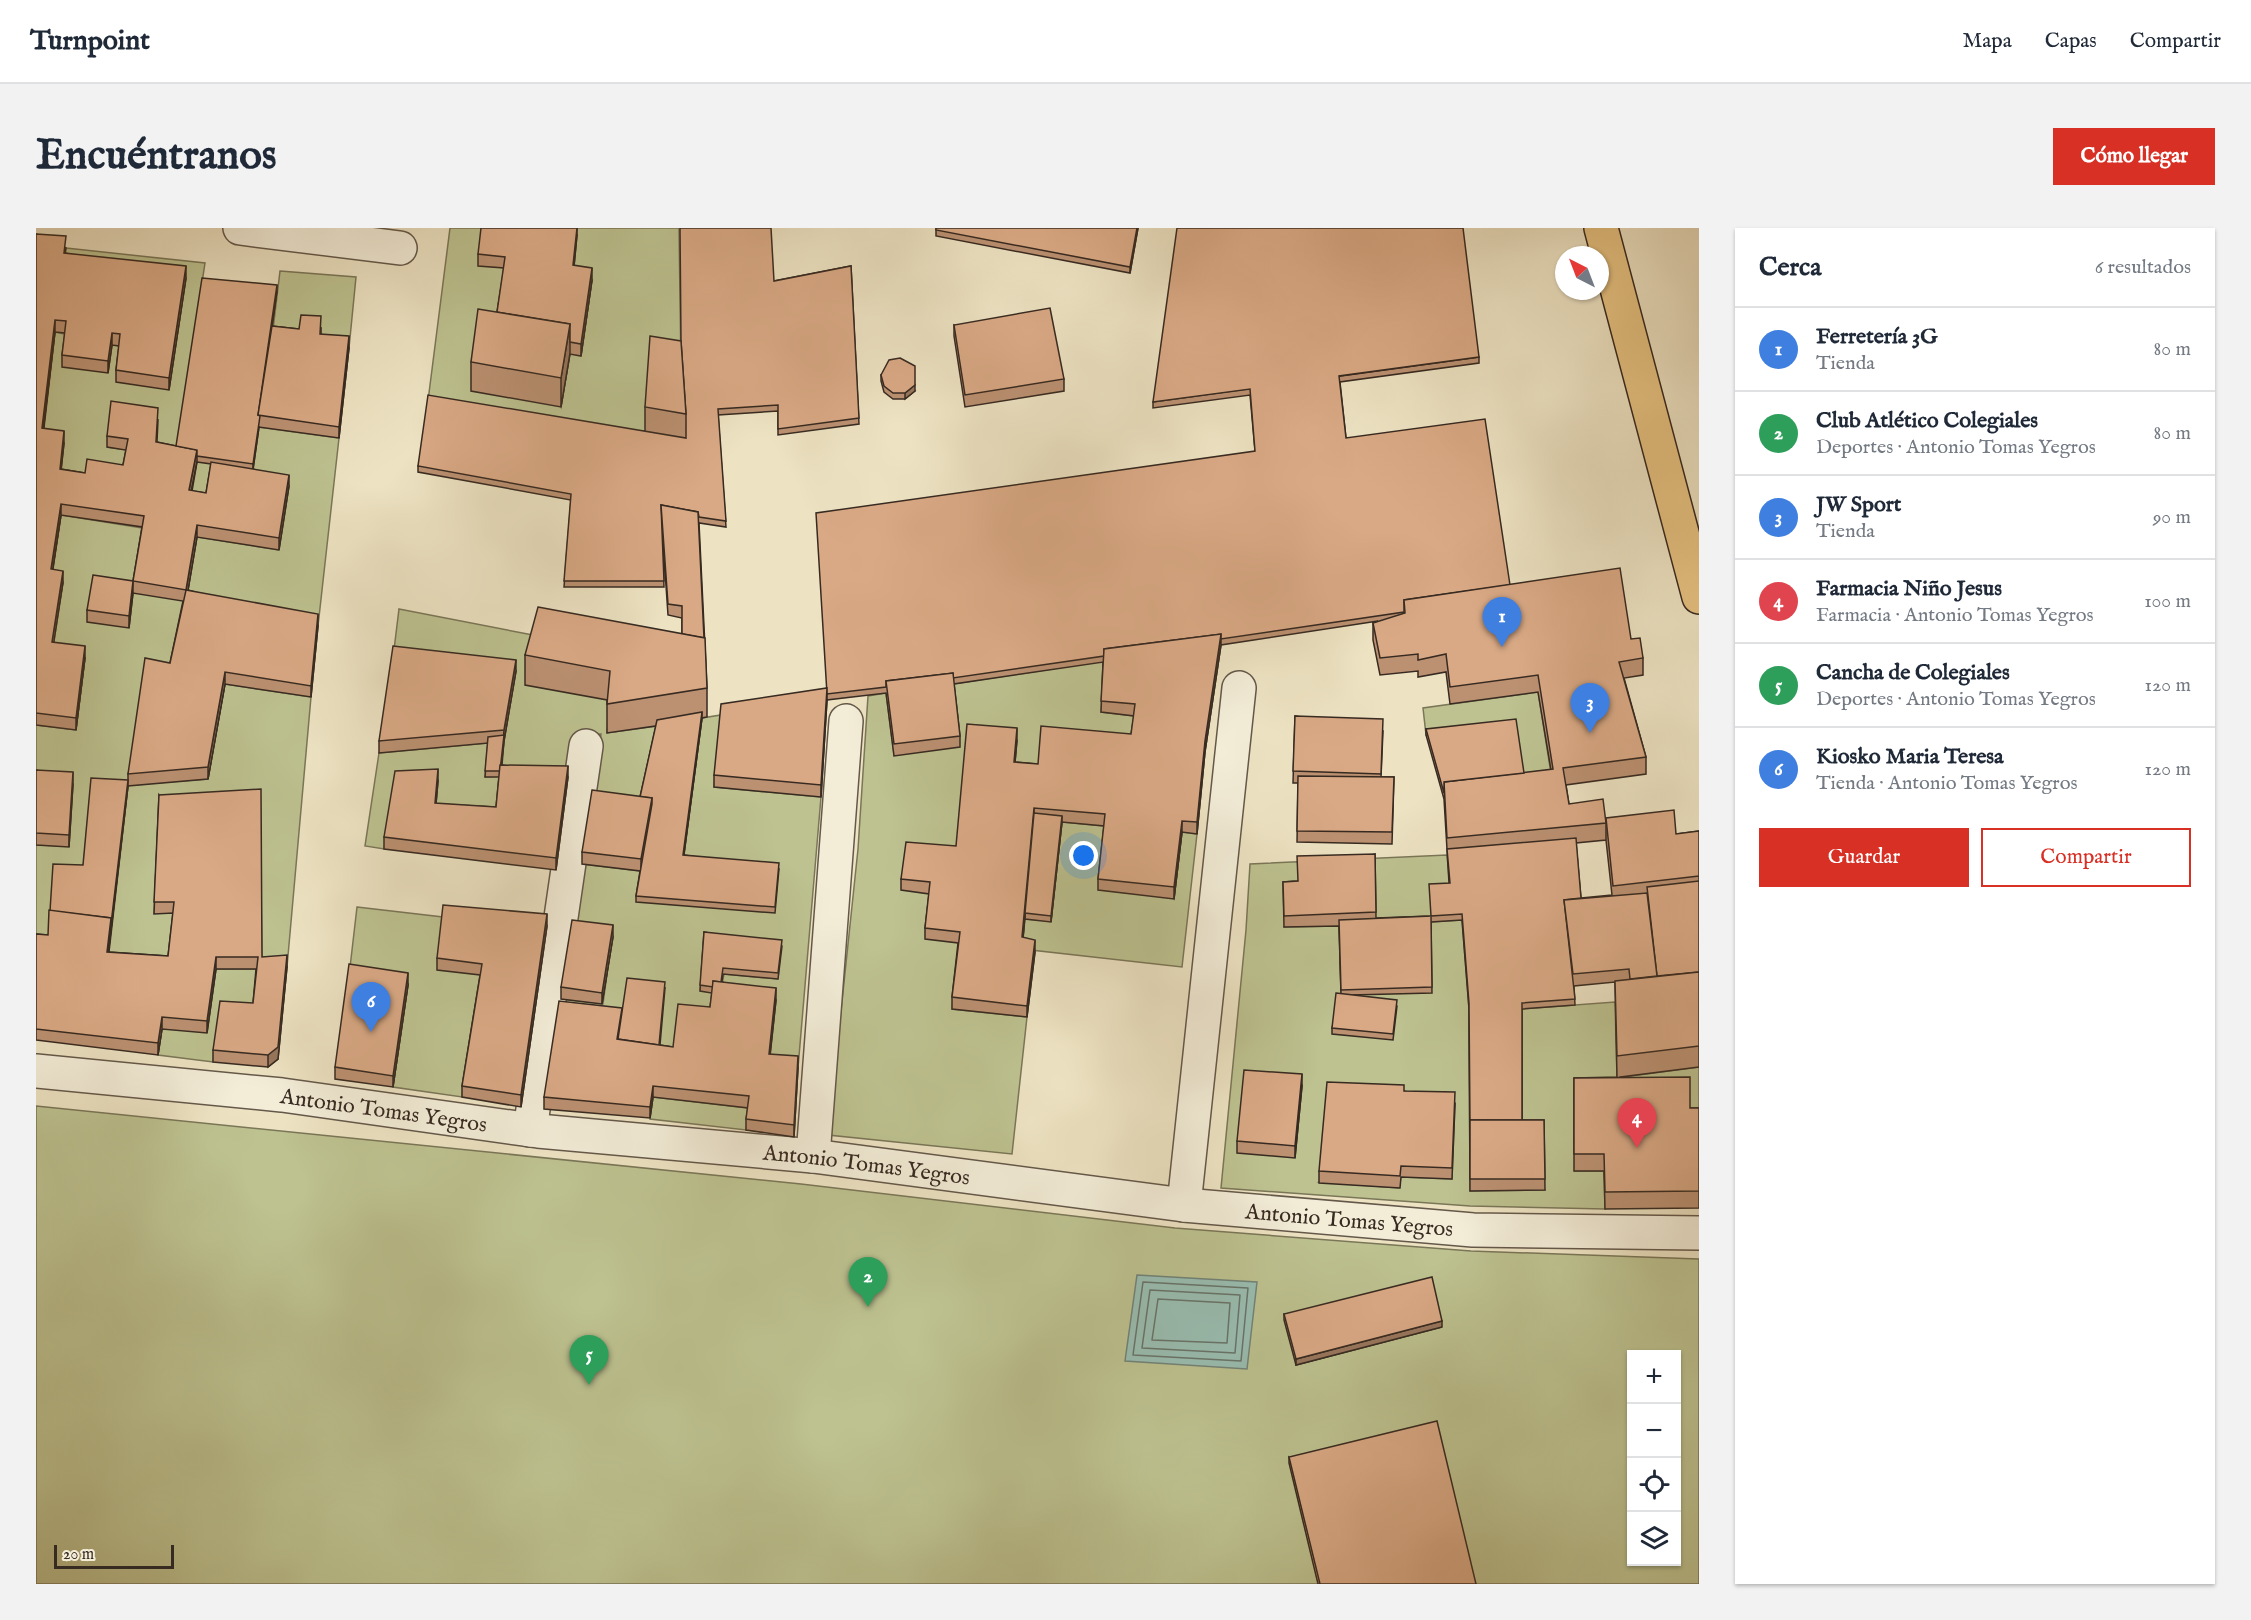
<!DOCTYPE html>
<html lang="es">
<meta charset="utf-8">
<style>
:root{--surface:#fff;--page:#f2f2f3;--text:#1f2937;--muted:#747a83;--line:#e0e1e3;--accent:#d93025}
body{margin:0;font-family:"IM FELL English",serif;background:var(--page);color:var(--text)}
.controls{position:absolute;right:18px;bottom:18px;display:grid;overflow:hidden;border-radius:0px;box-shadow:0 2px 4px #0004}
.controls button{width:54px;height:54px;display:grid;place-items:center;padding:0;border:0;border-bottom:2px solid var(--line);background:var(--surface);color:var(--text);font:30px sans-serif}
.compass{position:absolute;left:1519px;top:18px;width:54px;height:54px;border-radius:50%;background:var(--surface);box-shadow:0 2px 4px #0004;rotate:318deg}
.scale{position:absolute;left:18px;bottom:15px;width:120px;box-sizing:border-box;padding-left:6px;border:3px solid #372a21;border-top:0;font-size:16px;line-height:21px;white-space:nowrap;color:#372a21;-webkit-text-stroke:4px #f3edd8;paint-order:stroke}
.you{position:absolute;left:1048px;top:628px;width:21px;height:21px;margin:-15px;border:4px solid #fff;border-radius:50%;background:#1a73e8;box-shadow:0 0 0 9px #1a73e833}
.badge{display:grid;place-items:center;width:39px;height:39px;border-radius:50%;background:var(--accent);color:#fff;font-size:20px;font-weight:700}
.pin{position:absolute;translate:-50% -50px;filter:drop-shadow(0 2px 3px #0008)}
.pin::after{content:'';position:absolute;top:32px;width:21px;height:18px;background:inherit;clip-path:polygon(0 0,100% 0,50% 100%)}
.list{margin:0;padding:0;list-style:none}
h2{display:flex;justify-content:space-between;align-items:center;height:78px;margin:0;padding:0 24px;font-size:26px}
h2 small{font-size:20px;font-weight:400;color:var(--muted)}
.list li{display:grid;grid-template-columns:39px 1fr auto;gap:18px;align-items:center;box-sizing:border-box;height:84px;padding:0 24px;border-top:2px solid var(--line)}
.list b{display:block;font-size:22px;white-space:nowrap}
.list p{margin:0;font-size:20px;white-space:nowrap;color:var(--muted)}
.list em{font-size:20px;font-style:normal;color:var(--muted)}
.actions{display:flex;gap:12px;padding:18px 24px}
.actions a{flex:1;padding:14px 0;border:2px solid var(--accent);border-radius:0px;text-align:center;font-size:21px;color:var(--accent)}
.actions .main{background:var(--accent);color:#fff}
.icon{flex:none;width:33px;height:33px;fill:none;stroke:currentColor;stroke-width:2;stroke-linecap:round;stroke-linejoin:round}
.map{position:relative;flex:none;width:1663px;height:1356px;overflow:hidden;border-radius:0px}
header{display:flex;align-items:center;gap:36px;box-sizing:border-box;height:84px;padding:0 30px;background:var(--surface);border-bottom:2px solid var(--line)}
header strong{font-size:28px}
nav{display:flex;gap:33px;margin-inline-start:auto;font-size:21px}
.intro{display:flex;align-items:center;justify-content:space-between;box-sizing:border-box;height:144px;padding:0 36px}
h1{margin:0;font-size:42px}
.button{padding:15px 27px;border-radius:0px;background:var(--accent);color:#fff;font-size:21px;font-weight:700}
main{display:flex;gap:36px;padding:0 36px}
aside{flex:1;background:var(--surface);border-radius:0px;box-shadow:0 2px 4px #0004}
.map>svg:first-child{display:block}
.green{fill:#bdc290;stroke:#7a7658;stroke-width:1.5;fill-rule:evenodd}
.water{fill:#99beb2;stroke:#728378;stroke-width:1.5}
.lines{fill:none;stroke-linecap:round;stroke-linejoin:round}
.shore{stroke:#68746a;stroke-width:1.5}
.minor-casing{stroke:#64584a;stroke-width:36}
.tertiary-casing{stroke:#64584a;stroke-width:36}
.primary-casing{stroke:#372a21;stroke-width:36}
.minor{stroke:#f3edd8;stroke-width:33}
.tertiary{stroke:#f3edd8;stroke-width:33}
.primary{stroke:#e6c282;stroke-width:33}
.wall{fill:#bb9172;stroke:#372a21;stroke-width:1.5;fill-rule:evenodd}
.shaded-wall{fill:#98765d;stroke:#372a21;stroke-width:1.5}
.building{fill:#d9a985;stroke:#372a21;stroke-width:1.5}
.labels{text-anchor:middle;stroke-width:6;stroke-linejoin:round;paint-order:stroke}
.street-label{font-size:22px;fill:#372a21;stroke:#f3edd8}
</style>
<header>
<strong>Turnpoint</strong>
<nav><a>Mapa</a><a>Capas</a><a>Compartir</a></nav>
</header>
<div class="intro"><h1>Encuéntranos</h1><a class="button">Cómo llegar</a></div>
<main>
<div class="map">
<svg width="1663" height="1356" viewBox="0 0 1663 1356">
<rect width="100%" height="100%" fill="#ede3c3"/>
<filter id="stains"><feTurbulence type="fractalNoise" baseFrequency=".00333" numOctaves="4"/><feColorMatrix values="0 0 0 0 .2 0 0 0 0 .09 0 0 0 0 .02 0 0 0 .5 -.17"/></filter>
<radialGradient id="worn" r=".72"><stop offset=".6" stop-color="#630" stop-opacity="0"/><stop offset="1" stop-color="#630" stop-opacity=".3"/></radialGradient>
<g class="green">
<polygon points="414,0 447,0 469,41 525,179 534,125 545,127 556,52 537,49 515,0 643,0 645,142 609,209 392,173"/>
<polygon points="30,20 169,35 139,231 120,226 71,219 92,222 87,249 49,257 24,253 6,212 19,104 84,118 133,162 28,37"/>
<polygon points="244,43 320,49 313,120 284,117 285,100 263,113 236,110"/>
<polygon points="222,199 303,210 282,398 134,447 92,557 172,551 189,456 275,469 251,739 226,741 224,573 123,579 118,685 138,685 132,739 71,736 92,558 55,556 47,643 12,719 0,718 0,617 33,618 0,553 0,497 40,502 49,430 16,426 27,355 15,352 25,287 243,322 170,277 153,274 161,233"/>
<polygon points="363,381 502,408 574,472 571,505 621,498 603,581 556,573 565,506 537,508 532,549 460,591 399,587 359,555 348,621 329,618 343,525 452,515 449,549 464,548 468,513 357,430"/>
<polygon points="1068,433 1065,484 1099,488 1095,518 1002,548 920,630 894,666 924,715 916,781 991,789 976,926 792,907 822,621 832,468 850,465 858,527 917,456"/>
<polygon points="1502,464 1517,558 1490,562 1480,497 1390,507 1387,480"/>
<polygon points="685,487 678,559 785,569 762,840 733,838 684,766 688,746 742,751 745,718 669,710 664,762 677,765 674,791 637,830 586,792 523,784 525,771 567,776 576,709 536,704 546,636 605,643 647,633 666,490"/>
<polygon points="1026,594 1069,598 1138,671 1146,604 1161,606 1146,739 986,721 989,691 1015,693"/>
<path d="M1411,627l3,34 -19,33 31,-2 7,89 1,182 75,-1 -23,-58v-123l93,-7 2,76 82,-11v58l-125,46h30l1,38 -135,-3 -249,-18 25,-258 4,-66zM1262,665l78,31 -35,71 -2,-69 -55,1zM1419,876l-3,75 -51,-2 -2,11 -80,-6z"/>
<polygon points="321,679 407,689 446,748 426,869 357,859 372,757 313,748"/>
<polygon points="180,741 222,741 217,786 184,785 177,834 122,827 126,801"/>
<polygon points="617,869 713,880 710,902 614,891"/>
<path d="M0,878l765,78 374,44 296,23 228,8v325h-1663zM1596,1126h44v208h-44z"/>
</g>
<polygon class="water" points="1101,1047 1221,1054 1211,1141 1089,1133"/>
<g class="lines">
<g class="shore">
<polygon points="1107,1054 1212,1060 1205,1133 1097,1127"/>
<polygon points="1114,1062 1204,1067 1199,1125 1106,1120"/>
<polygon points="1122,1071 1194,1075 1191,1115 1116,1112"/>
</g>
<g class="minor-casing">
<g id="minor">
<polyline points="204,0 364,20"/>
<polyline points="494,902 550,518"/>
<polyline points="777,928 810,493"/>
<polyline points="1148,977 1203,460"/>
</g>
</g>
<g class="tertiary-casing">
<g id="tertiary">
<path id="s1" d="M0,843l246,24 256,36 275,25 371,49 289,25 226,3"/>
</g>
</g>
<g class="primary-casing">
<polyline id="primary" points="1565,0 1663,369"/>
</g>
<use href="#minor" class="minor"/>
<use href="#tertiary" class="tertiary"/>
<use href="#primary" class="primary"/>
</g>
<g class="wall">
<polygon points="900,0 1102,0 1094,45 900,8"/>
<path d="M0,6l30,14 -1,5 121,25 -17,112 -53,-8v-12l3,-24 -7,-1 -4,28 -46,-6v-12l3,-22 -10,-1 -11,96 20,15 -3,26 24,4 38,-8 3,-15 -19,-3v-11l51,-16 -1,22 19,4 101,-155 -5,35 27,3 22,-1v6l28,14 -10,90 -80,-11 -6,42 36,17 -10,64 -82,-13 -9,53 130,36 -7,71 -86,-13 -17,95 -80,7 -19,166 59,4 5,-43 -19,1 5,-119 103,162 25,10 -9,92 -10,8 -55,-5v-12l40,-47 3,-34h-40l-9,64 -45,-4 -4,26 -122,-15v-106l12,1 35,-70 45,-85v-6l42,-111 13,-62 -50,-8 -4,35 -42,-6v-12l46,-29 9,-54 -81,-12 -8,54 10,13 -10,60 32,16 -9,72 -40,-5zM161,234l14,2 -5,29 -14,-2z"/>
<polygon points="541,7 538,38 556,52 545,128 534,126 525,179 435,163 435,134 461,84 468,40 442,38 442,26"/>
<polygon points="815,38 823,196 742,207 742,183 682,187 690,299 663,295 671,460 671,489 666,490 648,627 743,641 739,685 600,674 600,668 604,643 546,636 546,624 604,569 620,498 571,505 571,472 489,457 489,427 646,406 646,390 632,387 626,299 628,359 528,359 535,272 382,244 382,238 609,203 609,179 645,113 738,53"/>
<polygon points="918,97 1028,151 1028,163 929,179 918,108"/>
<polygon points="1443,129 1443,135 1304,154 1310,210 1474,357 1595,411 1607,430 1607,447 1588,450 1610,529 1610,546 1530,557 1533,576 1570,595 1570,612 1540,615 1545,670 1576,667 1570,612 1570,590 1640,606 1663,603 1663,839 1585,849 1654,880 1663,880 1663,980 1569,981 1568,943 1538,943 1538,850 1581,849 1579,754 1538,758 1539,777 1486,781 1486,892 1508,892 1509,962 1434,963 1433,781 1426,692 1395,694 1396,765 1315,767 1361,778 1357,812 1296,806 1296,800 1305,766 1303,698 1248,699 1247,654 1261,653 1339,626 1340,690 1395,688 1413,655 1408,571 1390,507 1390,501 1488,545 1515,542 1502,464 1414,476 1410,444 1382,449 1382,443 1344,447 1337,412 1337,395 1342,393 1185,417 1169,524 1161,606 1146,604 1138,671 1062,662 1062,651 1068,598 1026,594 1015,694 989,691 989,686 987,710 999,724 991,789 916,781 916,769 922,715 889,711 889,700 893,666 865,662 865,651 920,618 981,512 979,534 1002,536 1095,506 1098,488 1065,484 1067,434 918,456 924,508 924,519 858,528 850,465 791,472 785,569 678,559 678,547 791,460 1219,223 1214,167 1117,180 1117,174"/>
<polygon points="845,147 879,163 869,171 857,171 848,164 845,153"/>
<polygon points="480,443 468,513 466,537 532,549 520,642 348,621 348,609 402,553 400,576 460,579 463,549 449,549 452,515 343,525 343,513"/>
<polygon points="1259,488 1347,503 1345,549 1358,549 1356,616 1261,614 1262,555 1257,555"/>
<polygon points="0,542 37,556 33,619 0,617"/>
<polygon points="511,698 485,879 426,869 426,858 444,747 401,742 401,730"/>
<polygon points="668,704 746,718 742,751 687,746 686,754 740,772 734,826 762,840 758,909 710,902 710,891 712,880 617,869 614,890 508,881 508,869 586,781 629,760 624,817 637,819 674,779 676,765 664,763"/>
<polygon points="577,709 566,776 525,771 525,759"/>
<polygon points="372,757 357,859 299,851 299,839"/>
<polygon points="1266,858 1259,930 1201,925 1201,913"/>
<polygon points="1368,863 1419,875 1416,951 1365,949 1364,960 1283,955 1283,943"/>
<polygon points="1248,1086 1406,1099 1260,1137 1248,1092"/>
<polygon points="1253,1229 1440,1356 1282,1356 1253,1235"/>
</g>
<g class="shaded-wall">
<polygon points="541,0 541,7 537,49 537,37"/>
<polygon points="1101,0 1102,0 1094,45 1094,39"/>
<polygon points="150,38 150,50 133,162 133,150"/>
<polygon points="556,40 556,52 545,128 545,116"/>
<polygon points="241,57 241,63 224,188"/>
<polygon points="19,92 19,104 6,212 6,200"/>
<polygon points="534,96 534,125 525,179 525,150"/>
<polygon points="76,105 76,117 72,145 72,133"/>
<polygon points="313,108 313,120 303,210 303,199"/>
<polygon points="879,157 879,163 869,171 869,165"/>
<polygon points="222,199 223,199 217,242 217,236"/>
<polygon points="28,203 28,215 24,253 24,241"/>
<polygon points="161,222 161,233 153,274 153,262"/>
<polygon points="253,247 253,258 243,322 243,310"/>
<polygon points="25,276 25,287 15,352 15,341"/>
<polygon points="161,297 161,309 150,374 150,362"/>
<polygon points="27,343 27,354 16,426 16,414"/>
<polygon points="97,353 97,365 93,400 93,388"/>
<polygon points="282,386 282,398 275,469 275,458"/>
<polygon points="1185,406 1185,417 1169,524 1161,606 1161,594 1169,513"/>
<polygon points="49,418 49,430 40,502 40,490"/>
<polygon points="480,432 480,443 468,513 464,549 468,502"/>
<polygon points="189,444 189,456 172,551 172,539"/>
<polygon points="791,460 791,472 785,569 785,557"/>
<polygon points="666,484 666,490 647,633 647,627"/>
<polygon points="981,500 981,512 978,546 978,534"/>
<polygon points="532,538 532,549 520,642 520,630"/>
<polygon points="402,541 402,553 399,587 399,575"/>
<polygon points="37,544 37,556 33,619 33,607"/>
<polygon points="92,552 92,558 71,736 71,724"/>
<polygon points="616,570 616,582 605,643 605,631"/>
<polygon points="998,580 998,591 986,721 986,709"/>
<polygon points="1026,588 1026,594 1015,694 1015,688"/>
<polygon points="1146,593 1146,604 1138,671 1138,659"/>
<polygon points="511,686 511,698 485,879 485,867"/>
<polygon points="577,697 577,709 566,776 566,765"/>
<polygon points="999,712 999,724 991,789 991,778"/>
<polygon points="251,727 251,739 242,831 232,839 232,827"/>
<polygon points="180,729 180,741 171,805 171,793"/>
<polygon points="372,745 372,757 357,859 357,848"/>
<polygon points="740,760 740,772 733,838 733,826"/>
<polygon points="126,789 126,801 122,827 122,815"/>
<polygon points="762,828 762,840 758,909 758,897"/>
<polygon points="1266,846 1266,858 1259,930 1259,918"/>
<polygon points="617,858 617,869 614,890 614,879"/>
<polygon points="1406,1093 1406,1099 1260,1137 1260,1131"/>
</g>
<g class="building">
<polygon points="445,0 541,0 537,37 556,40 545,116 534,114 534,96 461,84 469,29 442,26"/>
<polygon points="644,0 735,0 738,53 815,38 823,190 742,201 742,177 682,181 690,293 663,289 662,284 625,277 628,353 528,353 535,266 382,238 392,167 650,210 650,186 645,113"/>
<polygon points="900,0 1101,0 1094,39 900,2"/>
<polygon points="1141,0 1427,0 1443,129 1303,148 1310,210 1449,191 1474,357 1368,372 1368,384 1185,411 1185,406 1068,421 1068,428 917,450 917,445 850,453 850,459 791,466 780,285 1219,223 1214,161 1117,174"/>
<polygon points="0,6 30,8 28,25 150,38 133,150 80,142 84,106 76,105 72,133 26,127 30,93 19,92 6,200 28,203 24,241 49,245 51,231 87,237 92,211 71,208 75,173 122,180 120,214 161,222 153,262 170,265 175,234 253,247 243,310 161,297 150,362 97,353 108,288 25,276 15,341 27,343 16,414 49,418 40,490 0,485"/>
<polygon points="166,50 241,57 222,187 224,188 217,236 161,228 161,222 140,218"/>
<polygon points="1014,80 1028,151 929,167 918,97"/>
<polygon points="442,81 534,96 525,150 435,134"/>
<polygon points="265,87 285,88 284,106 313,108 303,199 222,187 236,98 263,101"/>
<polygon points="614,108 645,113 650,186 609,179"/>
<polygon points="864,130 879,138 879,157 869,165 857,165 848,158 845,147 853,132"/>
<polygon points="625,277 662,284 668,410 646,406 646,378 632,376"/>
<polygon points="1584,340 1595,411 1604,410 1607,430 1583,434 1610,529 1527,540 1533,576 1567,571 1570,595 1411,610 1408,554 1517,541 1502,447 1414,459 1410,426 1382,432 1382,426 1344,430 1337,395 1369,385 1368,372"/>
<polygon points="57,347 97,353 93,388 51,382"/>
<polygon points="150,362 282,386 275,458 189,444 172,539 92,546 109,430 134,435"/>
<polygon points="502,379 669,410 671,460 571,476 574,443 489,427"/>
<polygon points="1185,406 1169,513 1161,594 1146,593 1138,659 1062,651 1069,586 998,580 986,709 999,712 991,778 916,769 924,704 889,700 894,654 865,651 870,614 920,618 931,496 981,500 978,534 1002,536 1005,498 1095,506 1099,476 1065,473 1068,421"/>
<polygon points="357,418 480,432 468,502 343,513"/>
<polygon points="917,445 924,508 858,516 850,453"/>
<polygon points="791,460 785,557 678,547 685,476"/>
<polygon points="666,484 647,627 743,635 739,679 600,668 616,576 616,570 604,569 621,492"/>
<polygon points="1259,488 1347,491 1345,546 1257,543"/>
<polygon points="1480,491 1488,545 1408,554 1408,565 1390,501"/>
<polygon points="468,507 464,543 449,543 452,509"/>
<polygon points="464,537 532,538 520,630 348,609 359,543 402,541 399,575 460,579"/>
<polygon points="0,542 37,544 33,607 0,605"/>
<polygon points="1262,548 1358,549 1356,604 1261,603"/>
<polygon points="55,550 92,552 75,696 75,690 14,683 17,636 47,637"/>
<polygon points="225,561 226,729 251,727 242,819 232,827 177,822 184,773 217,775 222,729 180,729 171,793 126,789 122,815 0,801 0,706 12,707 13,682 75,690 71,724 132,728 138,674 118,674 123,567"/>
<polygon points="556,562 616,570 605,631 546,624"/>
<polygon points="1638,582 1640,606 1663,603 1663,648 1577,658 1570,590"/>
<polygon points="998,585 1026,588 1015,688 989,685"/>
<polygon points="1540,610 1545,670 1528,672 1539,771 1486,775 1486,892 1434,892 1434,898 1433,775 1426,686 1395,688 1396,759 1305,762 1303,692 1395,688 1393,656 1414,655 1411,621"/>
<polygon points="1339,626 1340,684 1248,688 1247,654 1262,653 1261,628"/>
<polygon points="1663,653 1663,744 1621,748 1611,659"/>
<polygon points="1611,665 1621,748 1594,751 1593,741 1537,746 1528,672"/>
<polygon points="407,677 511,686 485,867 426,858 446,736 401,730"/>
<polygon points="536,692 577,697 566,765 525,759"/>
<polygon points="668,704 746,712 742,745 687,740 685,754 677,753 677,759 664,757"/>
<polygon points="313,736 372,745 357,848 299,839"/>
<polygon points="1663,744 1663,818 1581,828 1579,753"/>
<polygon points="591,750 629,754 623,817 582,811"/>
<polygon points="677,753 740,760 733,826 762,828 758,897 710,891 713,868 617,858 614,879 508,869 523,773 586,780 581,811 637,819 642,776 674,779"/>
<polygon points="1300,765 1361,772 1357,806 1296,800"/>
<polygon points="1208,842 1266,846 1259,918 1201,913"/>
<polygon points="1654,849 1654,880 1663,880 1663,963 1569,964 1568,926 1538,926 1538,850"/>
<polygon points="1291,854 1368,857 1368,863 1419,864 1416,940 1365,938 1364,948 1283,943"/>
<polygon points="1434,892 1508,892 1509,951 1434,951"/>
<polygon points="1396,1049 1406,1093 1260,1131 1248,1086"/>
<polygon points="1401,1193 1440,1356 1284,1356 1253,1229"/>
</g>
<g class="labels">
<g class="street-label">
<text dy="8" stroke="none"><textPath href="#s1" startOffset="350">Antonio Tomas Yegros</textPath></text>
<text dy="8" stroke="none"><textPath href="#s1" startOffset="836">Antonio Tomas Yegros</textPath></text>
<text dy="8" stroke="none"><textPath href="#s1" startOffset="1322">Antonio Tomas Yegros</textPath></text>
</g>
</g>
<rect width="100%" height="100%" filter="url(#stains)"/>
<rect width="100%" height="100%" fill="url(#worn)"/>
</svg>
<div class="controls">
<button>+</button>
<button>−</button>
<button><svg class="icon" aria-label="locate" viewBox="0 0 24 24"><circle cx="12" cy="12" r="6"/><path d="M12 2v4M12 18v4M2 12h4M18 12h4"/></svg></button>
<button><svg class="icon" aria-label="layers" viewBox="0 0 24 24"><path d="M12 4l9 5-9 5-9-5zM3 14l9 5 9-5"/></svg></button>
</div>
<svg class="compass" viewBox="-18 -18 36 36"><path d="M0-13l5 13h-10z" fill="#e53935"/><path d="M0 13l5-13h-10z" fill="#747a83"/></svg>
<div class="scale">20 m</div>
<div class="you"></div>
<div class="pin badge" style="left:1466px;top:419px;background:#3f7fe0">1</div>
<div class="pin badge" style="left:832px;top:1079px;background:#2e9e5b">2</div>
<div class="pin badge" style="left:1554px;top:505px;background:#3f7fe0">3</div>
<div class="pin badge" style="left:1601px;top:920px;background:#e0444e">4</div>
<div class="pin badge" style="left:553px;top:1157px;background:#2e9e5b">5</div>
<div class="pin badge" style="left:335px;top:804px;background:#3f7fe0">6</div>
</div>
<aside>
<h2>Cerca<small>6 resultados</small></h2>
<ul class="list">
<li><span class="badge" style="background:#3f7fe0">1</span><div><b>Ferretería 3G</b><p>Tienda</p></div><em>80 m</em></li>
<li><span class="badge" style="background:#2e9e5b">2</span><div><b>Club Atlético Colegiales</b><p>Deportes · Antonio Tomas Yegros</p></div><em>80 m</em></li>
<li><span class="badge" style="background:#3f7fe0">3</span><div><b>JW Sport</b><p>Tienda</p></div><em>90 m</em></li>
<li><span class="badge" style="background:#e0444e">4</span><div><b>Farmacia Niño Jesus</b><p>Farmacia · Antonio Tomas Yegros</p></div><em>100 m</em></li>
<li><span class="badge" style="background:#2e9e5b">5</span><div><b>Cancha de Colegiales</b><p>Deportes · Antonio Tomas Yegros</p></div><em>120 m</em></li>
<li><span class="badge" style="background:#3f7fe0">6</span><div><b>Kiosko Maria Teresa</b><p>Tienda · Antonio Tomas Yegros</p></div><em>120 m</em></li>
</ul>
<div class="actions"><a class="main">Guardar</a><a>Compartir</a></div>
</aside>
</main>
